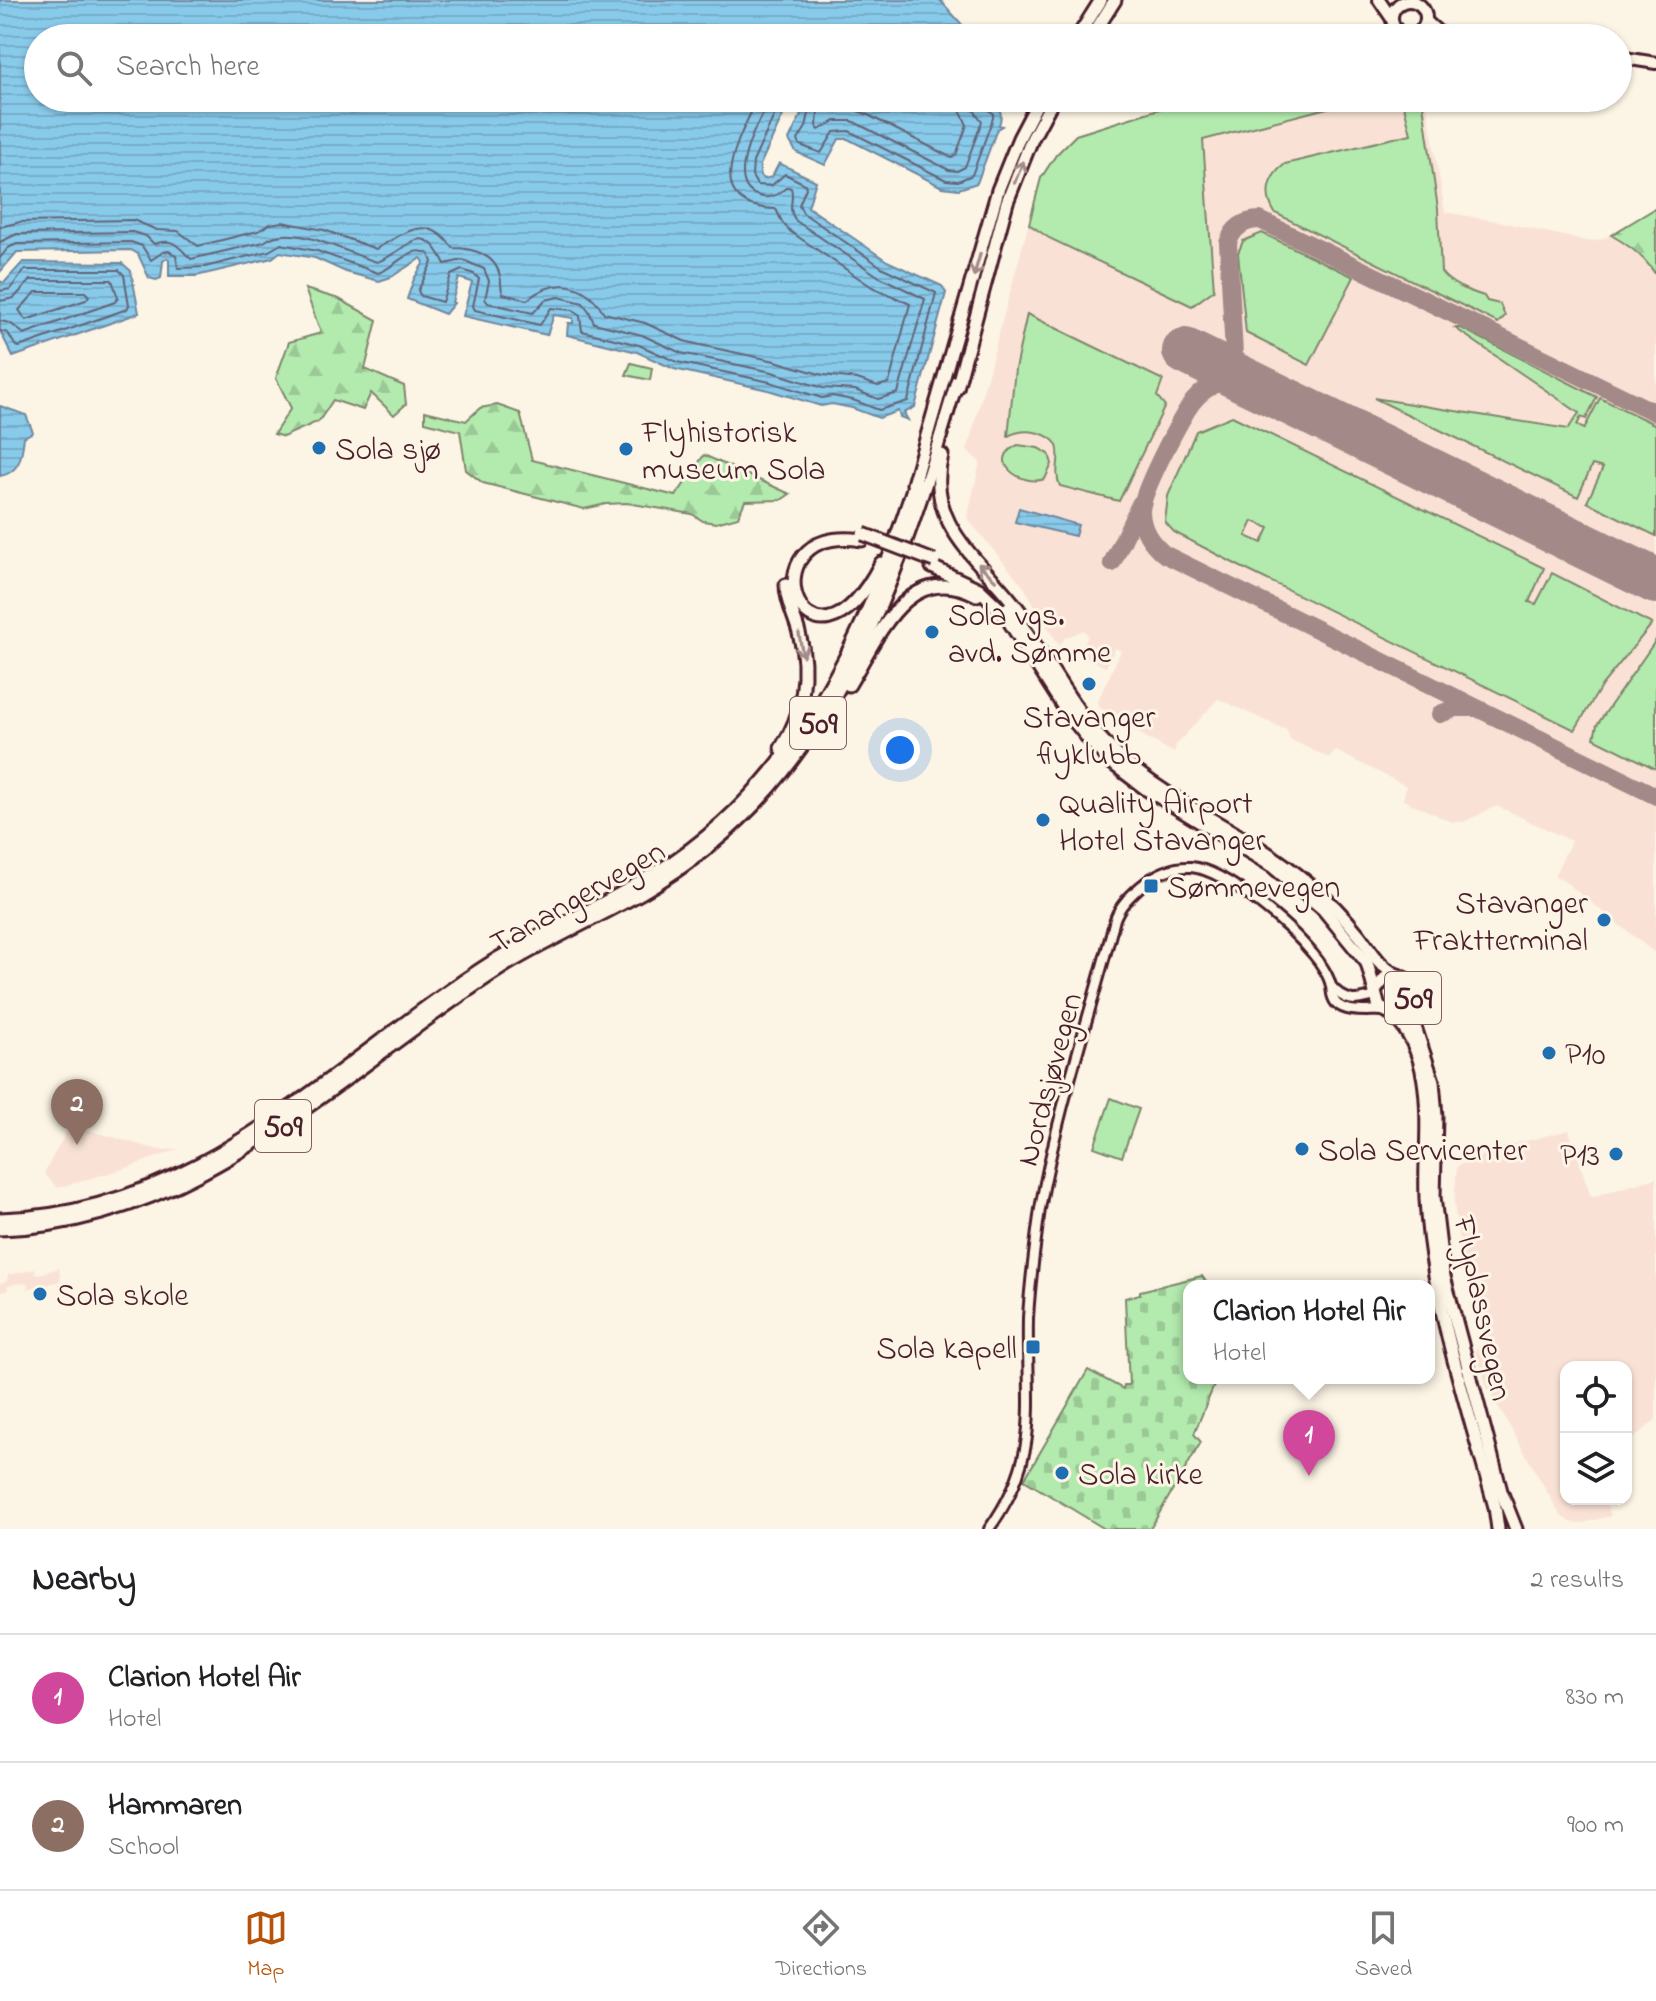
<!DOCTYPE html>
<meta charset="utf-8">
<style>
:root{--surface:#fff;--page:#f6f6f6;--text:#202124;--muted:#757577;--line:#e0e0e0;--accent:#b45309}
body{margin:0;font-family:"Indie Flower",sans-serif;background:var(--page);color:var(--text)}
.controls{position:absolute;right:24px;bottom:24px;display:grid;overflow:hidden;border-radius:16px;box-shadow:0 2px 6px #0004}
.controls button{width:72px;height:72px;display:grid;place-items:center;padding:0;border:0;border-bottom:2px solid var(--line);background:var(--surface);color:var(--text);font:40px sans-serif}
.you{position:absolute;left:900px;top:750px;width:28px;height:28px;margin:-20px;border:6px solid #fff;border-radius:50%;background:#1a73e8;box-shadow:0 0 0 12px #1a73e833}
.badge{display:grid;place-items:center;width:52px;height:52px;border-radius:50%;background:var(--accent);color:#fff;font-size:26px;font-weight:700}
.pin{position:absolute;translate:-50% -66px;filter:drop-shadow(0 2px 4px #0008)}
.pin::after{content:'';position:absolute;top:42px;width:28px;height:24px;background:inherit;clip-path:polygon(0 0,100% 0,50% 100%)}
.popup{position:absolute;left:1183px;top:1280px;width:252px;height:104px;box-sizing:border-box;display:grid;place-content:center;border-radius:16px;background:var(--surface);filter:drop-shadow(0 2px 6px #0005);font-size:26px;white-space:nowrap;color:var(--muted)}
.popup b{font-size:30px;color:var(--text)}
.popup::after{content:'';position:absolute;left:50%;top:100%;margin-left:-16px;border:16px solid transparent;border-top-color:var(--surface)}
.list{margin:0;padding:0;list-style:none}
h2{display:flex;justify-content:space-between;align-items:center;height:104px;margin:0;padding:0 32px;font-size:34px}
h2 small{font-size:26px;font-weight:400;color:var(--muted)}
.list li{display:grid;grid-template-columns:52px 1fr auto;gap:24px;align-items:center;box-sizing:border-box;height:128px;padding:0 32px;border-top:2px solid var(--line)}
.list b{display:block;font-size:30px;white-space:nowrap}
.list p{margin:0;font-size:26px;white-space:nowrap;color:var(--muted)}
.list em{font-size:26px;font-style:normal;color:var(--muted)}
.icon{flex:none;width:44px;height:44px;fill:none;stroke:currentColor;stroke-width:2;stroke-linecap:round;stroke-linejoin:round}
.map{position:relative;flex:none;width:1656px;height:1529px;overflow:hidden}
.search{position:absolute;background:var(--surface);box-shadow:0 2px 6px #0004;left:24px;right:24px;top:24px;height:88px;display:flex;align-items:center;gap:20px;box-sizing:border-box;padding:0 28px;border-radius:44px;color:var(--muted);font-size:30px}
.sheet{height:360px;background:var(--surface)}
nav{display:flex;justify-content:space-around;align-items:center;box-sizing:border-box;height:112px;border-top:2px solid var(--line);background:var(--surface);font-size:22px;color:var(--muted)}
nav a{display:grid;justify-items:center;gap:4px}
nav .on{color:var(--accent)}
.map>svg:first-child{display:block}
.built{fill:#f9e2d5}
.grass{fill:#b3ebae;stroke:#7e856c;stroke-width:2;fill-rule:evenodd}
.forest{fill:url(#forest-firs);stroke:#7e856c;stroke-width:2}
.cemetery{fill:url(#cemetery-stones);stroke:#7e856c;stroke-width:2}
.water{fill:url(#water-rules);stroke:#6f869e;stroke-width:2}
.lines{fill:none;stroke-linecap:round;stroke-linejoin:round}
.shore{stroke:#636377;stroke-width:2}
.taxiway{stroke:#a38a88;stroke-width:18}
.runway{stroke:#a38a88;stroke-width:46}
.minor-casing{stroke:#4a1f2b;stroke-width:14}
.major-casing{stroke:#4a1f2b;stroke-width:16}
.highway-casing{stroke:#4a1f2b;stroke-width:17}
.minor{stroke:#fcf5e5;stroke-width:8}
.major{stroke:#fcf5e5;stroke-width:10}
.highway{stroke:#fcf5e5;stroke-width:11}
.highway-bridge-casing{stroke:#4a1f2b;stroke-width:17;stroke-linecap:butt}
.highway-bridge{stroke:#fcf5e5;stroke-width:11}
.oneway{stroke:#a38a88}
.poi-dot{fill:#1f6fb2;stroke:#fcf5e5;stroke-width:3}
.labels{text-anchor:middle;stroke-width:6;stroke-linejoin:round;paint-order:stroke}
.shield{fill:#fcf5e5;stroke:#7f5f63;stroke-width:2}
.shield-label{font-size:30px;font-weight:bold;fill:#4a1f2b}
.poi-label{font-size:32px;fill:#4a1f2b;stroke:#fcf5e5;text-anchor:start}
.street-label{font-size:32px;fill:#4a1f2b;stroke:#fcf5e5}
</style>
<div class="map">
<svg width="1656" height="1529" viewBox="0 0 1656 1529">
<defs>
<pattern id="forest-firs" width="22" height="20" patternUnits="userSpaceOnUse" patternTransform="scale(2)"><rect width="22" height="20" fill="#b3ebae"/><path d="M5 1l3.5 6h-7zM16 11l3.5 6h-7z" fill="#9bc996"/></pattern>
<pattern id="cemetery-stones" width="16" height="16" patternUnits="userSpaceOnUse" patternTransform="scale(2)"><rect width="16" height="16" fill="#b3ebae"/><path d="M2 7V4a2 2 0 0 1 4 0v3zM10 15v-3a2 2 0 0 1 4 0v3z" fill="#9bc996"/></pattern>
<pattern id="water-rules" width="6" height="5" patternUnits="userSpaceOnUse" patternTransform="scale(2)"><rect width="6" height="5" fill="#88caea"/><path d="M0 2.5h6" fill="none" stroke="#77adc9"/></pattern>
</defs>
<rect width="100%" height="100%" fill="#fcf5e5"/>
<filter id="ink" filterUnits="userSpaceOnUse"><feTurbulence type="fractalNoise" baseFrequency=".0125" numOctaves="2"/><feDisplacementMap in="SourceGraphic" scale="16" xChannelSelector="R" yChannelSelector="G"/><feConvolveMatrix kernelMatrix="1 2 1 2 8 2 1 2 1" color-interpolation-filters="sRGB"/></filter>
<g filter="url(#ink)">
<g class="built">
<polygon points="1194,98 1426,98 1445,212 1502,222 1586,241 1599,240 1611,235 1626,244 1649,264 1656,275 1656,954 1564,881 1554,876 1571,841 1497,806 1464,822 1452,822 1403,800 1406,786 1336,751 1329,758 1291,740 1286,730 1218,699 1176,745 1174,753 1110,717 1110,713 1100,708 1097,702 1121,651 1115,648 1106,667 1079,654 1088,636 1084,630 1065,638 1059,646 1024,587 967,518 980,462 967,451 1041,178 1056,155 1076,135"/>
<polygon points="70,1125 159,1150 179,1149 127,1168 57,1188 44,1173"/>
<polygon points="1569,1130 1591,1197 1656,1178 1656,1420 1626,1444 1626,1367 1566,1367 1566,1499 1605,1499 1611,1516 1578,1524 1570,1522 1561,1516 1487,1387 1475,1350 1483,1347 1462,1264 1454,1203 1457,1166 1506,1146"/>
<polygon points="59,1268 61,1281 27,1289 28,1283 16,1284 7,1286 8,1290 0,1293 0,1283 7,1281 8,1275 35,1269 36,1275"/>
</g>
<g class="grass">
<polygon points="1194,98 1366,98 1203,140 1214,290 1192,306 1049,238 1029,224 1041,178 1056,155 1076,135"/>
<path d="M1402,98h16l5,6 15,105 3,63c10,13 27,19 43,24l3,5 13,3 5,12 -7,7 -223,-110c-12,-19 -7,-36 10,-49l126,-30z"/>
<polygon points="1262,233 1354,277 1309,365 1246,333 1238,253 1243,241"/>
<path d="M1027,314l136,66 -6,16 8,10 -46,95 -59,-15c-10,-21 13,-43 -21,-53 -11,-3 -21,-2 -31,3l7,-67z"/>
<polygon points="1455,328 1461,328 1597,397 1586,419 1581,417 1577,425 1584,429 1600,398 1656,425 1656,536 1587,502 1603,468 1592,465 1578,497 1374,398 1568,429 1579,413"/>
<polygon points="631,363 652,368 650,380 626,375"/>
<path d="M1232,416l312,152 -15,34 7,2 16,-31 100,51 -50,61 -27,45 -334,-163 -67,-35 -9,-10 3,-26 28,-65zM1253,521l16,7 -7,15 -16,-7z"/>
<path d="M1018,445l20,3 11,6 3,10 -7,15c-25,8 -59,-19 -27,-34z"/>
<polygon points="1656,640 1656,769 1594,738 1597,725"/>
<polygon points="1111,1098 1139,1109 1122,1157 1094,1147"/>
</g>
<g class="forest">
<path d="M1656,208v67c-11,-18 -27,-30 -45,-40z"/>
<polygon points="305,289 339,299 377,320 365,369 404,386 406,404 394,415 371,393 363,410 333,400 319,421 283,437 274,434 291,408 276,378 289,342 321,333"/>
<polygon points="497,405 520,413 532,460 676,496 704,455 790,494 781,500 745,501 738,517 716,523 703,521 692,514 627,503 606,504 584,509 483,483 466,470 460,431 425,422 425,411 466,421 480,408"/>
</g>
<polygon class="cemetery" points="1202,1276 1209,1286 1189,1286 1189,1378 1217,1378 1194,1434 1201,1442 1150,1529 1105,1529 1024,1480 1088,1370 1123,1389 1124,1385 1129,1385 1125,1298 1140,1294 1140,1291"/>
<g class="water">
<path d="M0,0h940l34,38h-936v60h947c11,9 20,10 14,27l3,1 -5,3 -20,54 -18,6 -17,-2 -94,-48h-9l-14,26 -29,-13 -7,-12 12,-25 -11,-8 -5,4 -25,54v10l4,4 8,-2 7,-14 37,18 -8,26 79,54 55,25 4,7 -31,114 -11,6 4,7 -8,-3 -2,-6 -19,7 -27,-10 -20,-4 -11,2 -53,-16 -94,-21 -37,-17 -70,-17 1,-12h5v-5l-19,-3 -7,20 -84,-19 9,-34 -13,-4 -7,24 2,1 -9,11 -38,-15 7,-20 10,-17 -3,-4 -30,19 -12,4 -33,-9 -31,-14 -35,-6 -8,6 -76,18h-27v-16l-2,-2 -4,3 -2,17 -5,2 -7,-2 -11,-24 -7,-4 -114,2 -17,20z"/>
<polygon points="23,262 122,263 131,271 139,313 13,357 0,331 0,281 4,283"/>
<path d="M0,406l26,9 7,17 -9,5c-2,18 -4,36 -24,39z"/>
<polygon points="1019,508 1078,525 1075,536 1015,522"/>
</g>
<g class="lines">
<g class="shore">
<polyline points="810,98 818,110 817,127 819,130 835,121 852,121 949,170 957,171 965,167 982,121 972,108 970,98"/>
<polyline points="826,98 832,108 848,108 864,113 952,158 956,155 967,125 960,110 958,98"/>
<path d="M0,227l20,-5 113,-2 24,10 21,1 20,15 60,-15 12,-7 12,-2 42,8 52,19c30,-17 51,-36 77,-1 19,0 42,6 47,28 2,7 0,12 3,18l24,6c28,-23 58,-19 77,13l41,10 39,18 16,4 75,16 48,14 34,4 21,7 11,-3 21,-79 -38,-17 -81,-55 -9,-10 -6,-13c-77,-2 -38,-69 -18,-111"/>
<path d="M0,242l17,-8 115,-2 14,4 8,8c21,-7 24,3 37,15l73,-17c27,-22 83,12 113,20 32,-11 45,-46 68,2l18,-4 21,9 5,12 -4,18 3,4 45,10 12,-13 14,-3 24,6 6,8 5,12 48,12 39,18 91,19 51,16 32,2 23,9 20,-6 27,-94 -47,-23 -82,-55c-10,-13 -1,-22 -5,-33l-4,-1c-8,7 -17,13 -28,9 -37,-10 0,-79 13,-98"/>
<path d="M0,258l8,-10 9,-4 114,-2 11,4 9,14 12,-8 6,-1 7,5 2,12 27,-1 64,-16 12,-7 36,7 61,22c17,-5 33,-30 51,-19l3,8 -14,29 3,5 21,6 9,-27 11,-5 12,4 5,5 -6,27 2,4 65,15 11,-17 22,2 7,6 2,15 57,14 38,17 93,20 52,16 10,-2 21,4 26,10 29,-9 28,-108 -53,-25 -80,-55 -4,-8 7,-17 -1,-4 -20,-10 -14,12 -14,-1 -5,-9 1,-14 25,-55 13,-7 11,4 7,9 -3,14 -8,13 2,5 21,8 13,-21 15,-1 97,49 12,1 14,-6 21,-57v-5l-11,-7 -2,-8"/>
<polyline points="0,291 10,289 25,270 119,270 124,275 129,305 127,309 19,347 15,345 8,333 0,331"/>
<polygon points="36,292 85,292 89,296 86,300 26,320 19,310"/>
<polyline points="0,301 14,298 31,280 112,280 118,298 115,302 24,334 10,323 0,321"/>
</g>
<g class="taxiway">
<path d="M1250,383c-13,-3 -24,-4 -36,2 -11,5 -21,15 -27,25 -11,18 -46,83 -46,102 1,18 9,30 23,42l492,242"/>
<path d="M1250,383l-11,-13 -5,-16 -6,-111c5,-15 16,-23 32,-23l396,193"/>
<polyline points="1112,563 1140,504"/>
<polyline points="1440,714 1456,708 1475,708"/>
</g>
<polyline class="runway" points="1185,351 1656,581"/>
<g class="minor-casing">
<g id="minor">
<path d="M1331,986c15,17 24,16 44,10"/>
<path d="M989,1529c54,-75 37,-126 39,-211 2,-36 7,-73 12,-109 17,-98 50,-194 75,-290 5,-14 15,-23 26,-33 14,-12 30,-20 50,-19 35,3 100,60 122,87 7,8 16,22 18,32 1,7 0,11 5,17 11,11 33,7 47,8"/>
</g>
</g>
<g class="major-casing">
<g id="major">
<polyline points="1379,0 1392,19"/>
<circle cx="1409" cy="18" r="17"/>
<polyline points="1426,21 1438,32 1456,38"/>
<polyline points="1416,34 1433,38"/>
<polyline points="1618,57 1656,63"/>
</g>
</g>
<g class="highway-casing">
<g id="highway">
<polyline points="1077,38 1101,0"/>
<polyline points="1091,38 1115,0"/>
<polyline points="957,388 1007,202 1032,139 1054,98"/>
<path d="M942,455c-19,74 46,109 82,162"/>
<polyline points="913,484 998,190 1019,138 1040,98"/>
<path d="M862,540c-122,-19 -57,169 19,23"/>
<path d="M932,567l47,22 24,23 63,99 24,30 22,22 34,26 126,77 51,43 44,54 12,44 12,7 13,-3c14,-12 12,-29 -6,-36l-13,3 -10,13"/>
<path d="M1008,608c40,47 63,105 109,147 57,52 133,78 192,129 19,15 36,33 51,52 12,16 19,30 37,39"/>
<path d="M849,685c29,-47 58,-126 128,-90"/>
<path d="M781,748c22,-33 29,-76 18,-115 -4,-16 -13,-31 -13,-48"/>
<polyline points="1413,1001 1412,1018 1433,1081 1436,1116 1434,1197 1443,1273 1501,1491 1516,1529"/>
<path d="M1391,1014c50,44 32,127 35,185 5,102 42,209 69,308l3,22"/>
<path d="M0,1219c204,-5 337,-160 497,-260 46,-28 96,-48 142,-76 47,-27 89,-61 124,-102 75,-86 119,-195 153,-302"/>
<path d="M0,1229c202,-6 339,-157 498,-259 46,-29 96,-50 143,-77 59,-34 112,-80 152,-134 84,-112 125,-246 164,-378"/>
</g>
</g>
<use href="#minor" class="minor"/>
<use href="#major" class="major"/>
<use href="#highway" class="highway"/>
<g class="highway-bridge-casing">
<polyline id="highway-bridge" points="863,534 934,561"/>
</g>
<use href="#highway-bridge" class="highway-bridge"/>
</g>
<defs><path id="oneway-shaft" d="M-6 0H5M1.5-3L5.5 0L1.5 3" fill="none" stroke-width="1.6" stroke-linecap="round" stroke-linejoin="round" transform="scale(2)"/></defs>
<g class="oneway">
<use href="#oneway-shaft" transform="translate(1019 172) rotate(-68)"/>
<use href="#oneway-shaft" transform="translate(977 265) rotate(106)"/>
<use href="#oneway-shaft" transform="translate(987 572) rotate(-136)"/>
<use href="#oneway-shaft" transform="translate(801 645) rotate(80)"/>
</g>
</g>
<g class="poi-dot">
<circle cx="319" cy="448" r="8"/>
<circle cx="626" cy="449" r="8"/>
<circle cx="932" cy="632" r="8"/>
<circle cx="1089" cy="684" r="8"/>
<circle cx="1043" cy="820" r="8"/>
<rect x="1143" y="878" width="16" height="16" rx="4"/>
<circle cx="1604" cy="920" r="8"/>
<circle cx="1549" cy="1053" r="8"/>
<circle cx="1302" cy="1149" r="8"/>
<circle cx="1616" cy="1154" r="8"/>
<circle cx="40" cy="1294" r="8"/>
<rect x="1025" y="1339" width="16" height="16" rx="4"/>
<circle cx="1062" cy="1473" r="8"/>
</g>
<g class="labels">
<g class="shield">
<rect x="790" y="697" width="56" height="52" rx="6"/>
<rect x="1385" y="972" width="56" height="52" rx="6"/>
<rect x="255" y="1100" width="56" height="52" rx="6"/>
</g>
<g class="shield-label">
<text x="818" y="733">509</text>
<text x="1413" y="1008">509</text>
<text x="283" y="1136">509</text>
</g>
<g class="poi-label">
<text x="642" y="442">Flyhistorisk<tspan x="642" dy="37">museum Sola</tspan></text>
<text x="335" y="459">Sola sjø</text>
<text x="948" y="625">Sola vgs.<tspan x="948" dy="37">avd. Sømme</tspan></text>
<text x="1089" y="727" text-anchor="middle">Stavanger<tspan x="1089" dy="37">flyklubb</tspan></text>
<text x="1059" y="813">Quality Airport<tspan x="1059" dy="37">Hotel Stavanger</tspan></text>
<text x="1167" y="897">Sømmevegen</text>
<text x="1588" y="913" text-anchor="end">Stavanger<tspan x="1588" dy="37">Fraktterminal</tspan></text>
<text x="1565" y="1064">P10</text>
<text x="1318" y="1160">Sola Servicenter</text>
<text x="1600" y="1165" text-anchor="end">P13</text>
<text x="56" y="1305">Sola skole</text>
<text x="1017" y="1358" text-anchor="end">Sola kapell</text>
<text x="1078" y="1484">Sola kirke</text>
</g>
<g class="street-label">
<text transform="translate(577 896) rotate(-30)" y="11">Tanangervegen</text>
<text transform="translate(1048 1079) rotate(-75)" y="11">Nordsjøvegen</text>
<text transform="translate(1484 1308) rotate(78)" y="11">Flyplassvegen</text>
</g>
</g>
</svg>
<div class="controls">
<button><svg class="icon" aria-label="locate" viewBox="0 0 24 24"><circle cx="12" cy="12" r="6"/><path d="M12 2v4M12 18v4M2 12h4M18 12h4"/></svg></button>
<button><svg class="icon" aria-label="layers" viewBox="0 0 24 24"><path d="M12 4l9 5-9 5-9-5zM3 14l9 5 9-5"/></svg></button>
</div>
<div class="you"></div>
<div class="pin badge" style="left:1309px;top:1476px;background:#d1479c">1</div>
<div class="popup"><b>Clarion Hotel Air</b>Hotel</div>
<div class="pin badge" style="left:77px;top:1145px;background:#8d6e63">2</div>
<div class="search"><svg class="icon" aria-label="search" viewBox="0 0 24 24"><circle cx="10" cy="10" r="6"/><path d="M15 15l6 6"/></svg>Search here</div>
</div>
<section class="sheet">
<h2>Nearby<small>2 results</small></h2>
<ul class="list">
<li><span class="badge" style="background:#d1479c">1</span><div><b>Clarion Hotel Air</b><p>Hotel</p></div><em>830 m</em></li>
<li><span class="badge" style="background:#8d6e63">2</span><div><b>Hammaren</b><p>School</p></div><em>900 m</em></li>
</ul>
</section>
<nav>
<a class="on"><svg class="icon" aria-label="map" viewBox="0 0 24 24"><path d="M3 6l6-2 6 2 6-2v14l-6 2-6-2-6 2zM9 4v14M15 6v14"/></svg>Map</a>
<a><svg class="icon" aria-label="directions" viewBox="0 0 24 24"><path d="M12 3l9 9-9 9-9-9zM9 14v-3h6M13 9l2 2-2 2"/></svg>Directions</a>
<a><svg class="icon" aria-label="saved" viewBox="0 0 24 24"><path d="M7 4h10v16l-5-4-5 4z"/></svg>Saved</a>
</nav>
